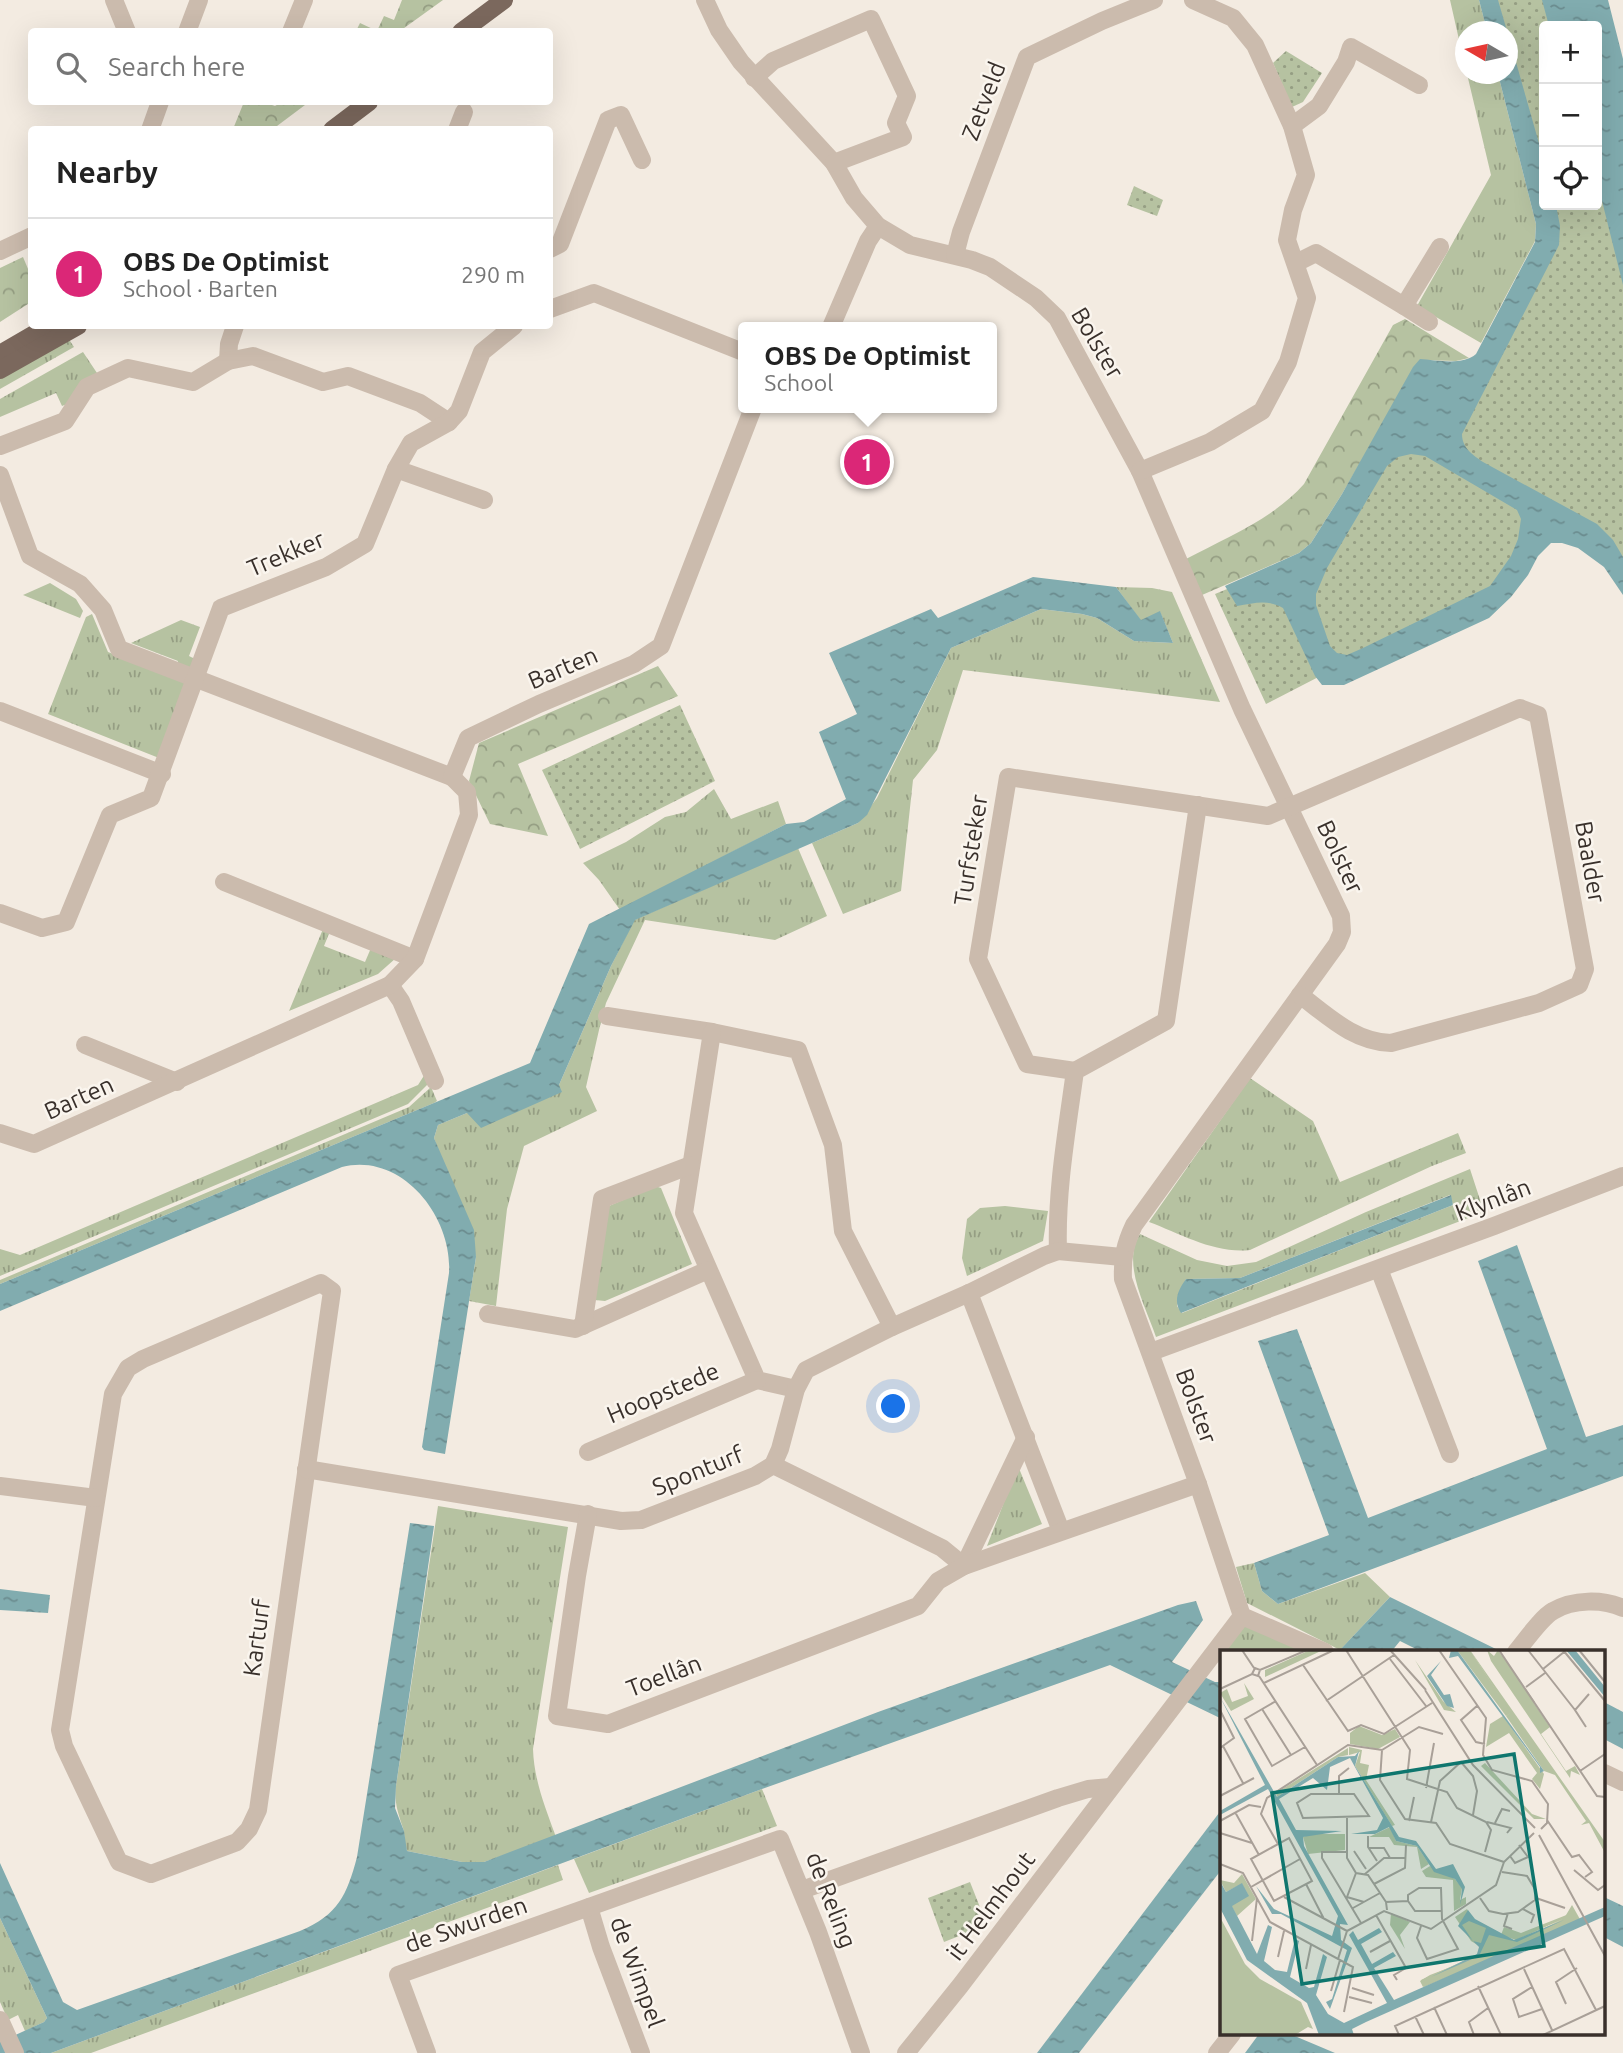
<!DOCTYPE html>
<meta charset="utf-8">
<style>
:root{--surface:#fff;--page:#f2f2f2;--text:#222;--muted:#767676;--line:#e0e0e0;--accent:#db2777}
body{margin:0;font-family:Ubuntu,sans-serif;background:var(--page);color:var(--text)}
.controls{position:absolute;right:21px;top:21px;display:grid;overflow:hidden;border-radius:7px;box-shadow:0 7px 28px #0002}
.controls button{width:63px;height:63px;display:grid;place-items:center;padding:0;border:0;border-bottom:2px solid var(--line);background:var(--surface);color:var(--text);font:35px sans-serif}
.compass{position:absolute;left:1455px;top:21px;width:63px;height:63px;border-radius:50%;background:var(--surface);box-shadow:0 7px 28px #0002;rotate:279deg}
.you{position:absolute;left:894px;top:1407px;width:24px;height:24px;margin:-18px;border:5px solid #fff;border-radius:50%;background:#1a73e8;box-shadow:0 0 0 10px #1a73e833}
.badge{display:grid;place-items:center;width:46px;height:46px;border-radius:50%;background:var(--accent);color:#fff;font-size:23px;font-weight:700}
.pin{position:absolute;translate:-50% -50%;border:4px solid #fff;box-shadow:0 2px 7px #0006}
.popup{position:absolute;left:738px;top:322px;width:259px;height:91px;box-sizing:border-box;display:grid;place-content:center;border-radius:7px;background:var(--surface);filter:drop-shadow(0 2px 5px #0005);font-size:23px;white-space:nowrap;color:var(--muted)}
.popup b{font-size:26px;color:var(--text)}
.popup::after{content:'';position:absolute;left:50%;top:100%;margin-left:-14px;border:14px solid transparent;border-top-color:var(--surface)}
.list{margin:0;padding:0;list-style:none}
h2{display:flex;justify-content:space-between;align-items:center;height:91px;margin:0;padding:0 28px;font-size:30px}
h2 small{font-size:23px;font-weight:400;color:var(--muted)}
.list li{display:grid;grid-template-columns:46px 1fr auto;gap:21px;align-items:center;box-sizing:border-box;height:112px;padding:0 28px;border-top:2px solid var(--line)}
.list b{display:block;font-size:26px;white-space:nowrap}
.list p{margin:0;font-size:23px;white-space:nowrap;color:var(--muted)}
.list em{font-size:23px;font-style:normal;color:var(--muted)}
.icon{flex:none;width:38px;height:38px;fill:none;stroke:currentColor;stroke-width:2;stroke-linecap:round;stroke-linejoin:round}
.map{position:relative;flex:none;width:1623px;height:2053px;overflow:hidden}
.search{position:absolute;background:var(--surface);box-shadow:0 7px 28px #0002;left:28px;top:28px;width:525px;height:77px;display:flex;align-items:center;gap:18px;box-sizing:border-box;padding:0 24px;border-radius:7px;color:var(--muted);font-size:26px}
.panel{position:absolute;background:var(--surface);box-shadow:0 7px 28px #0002;left:28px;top:126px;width:525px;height:203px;border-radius:7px}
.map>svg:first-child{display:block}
.grass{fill:url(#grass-tufts);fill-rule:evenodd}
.forest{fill:url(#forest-crowns)}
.park{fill:url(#park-dots)}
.water{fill:url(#water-ripples);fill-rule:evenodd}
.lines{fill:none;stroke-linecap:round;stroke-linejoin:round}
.minor{stroke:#cbbbad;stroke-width:18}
.major{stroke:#7b685d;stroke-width:18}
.labels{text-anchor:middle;stroke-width:5;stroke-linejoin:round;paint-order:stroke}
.street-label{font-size:24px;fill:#39302b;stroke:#faf5ee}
.inset-road{fill:none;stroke:#a9a098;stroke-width:2}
.view{fill:#0f766e;fill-opacity:0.15;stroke:#0f766e;stroke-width:3.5}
.inset-edge{fill:none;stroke:#39302b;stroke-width:3.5}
</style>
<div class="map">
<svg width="1623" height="2053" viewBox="0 0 1623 2053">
<defs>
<pattern id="grass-tufts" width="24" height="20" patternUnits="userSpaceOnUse" patternTransform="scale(1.75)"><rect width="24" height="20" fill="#b6c2a1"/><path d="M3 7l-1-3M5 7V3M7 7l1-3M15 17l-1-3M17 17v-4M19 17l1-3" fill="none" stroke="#959e83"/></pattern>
<pattern id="forest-crowns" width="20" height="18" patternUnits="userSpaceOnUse" patternTransform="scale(1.75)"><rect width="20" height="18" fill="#b6c2a1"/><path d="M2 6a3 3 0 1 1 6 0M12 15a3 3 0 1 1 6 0" fill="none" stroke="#959e83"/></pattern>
<pattern id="park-dots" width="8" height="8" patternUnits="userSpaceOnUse" patternTransform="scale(1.75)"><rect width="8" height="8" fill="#b6c2a1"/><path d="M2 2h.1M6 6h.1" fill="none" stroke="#959e83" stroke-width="1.8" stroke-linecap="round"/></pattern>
<pattern id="water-ripples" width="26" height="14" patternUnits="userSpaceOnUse" patternTransform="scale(1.75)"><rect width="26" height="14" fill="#81acaf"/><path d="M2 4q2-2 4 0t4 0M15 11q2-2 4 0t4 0" fill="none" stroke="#6b8c8f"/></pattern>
</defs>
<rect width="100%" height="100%" fill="#f3ebe1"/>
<g class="grass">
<polygon points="1450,0 1479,0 1487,31 1466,32 1465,66"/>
<polygon points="1467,74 1498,74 1536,224 1535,241 1481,343 1417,306 1491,175"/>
<polygon points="68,338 74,347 0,389 0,376"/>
<polygon points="83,352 97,373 81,381 67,404 62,406 56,393 0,417 0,399"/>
<polygon points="50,583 76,599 83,611 80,618 23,595"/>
<polygon points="1116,587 1152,588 1172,592 1220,702 963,670 937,750 913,780 901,891 843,914 812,843 858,823 877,798 951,648 1041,609 1082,614 1097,618 1134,641 1173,643 1160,612 1141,621"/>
<polygon points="92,614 108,652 188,683 159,758 48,714 86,617"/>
<polygon points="181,620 200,627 189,656 197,660 193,672 177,665 178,661 131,643"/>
<polygon points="714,789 731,819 778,801 786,824 620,910 599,880 583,863 626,842 665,817 686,812"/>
<polygon points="798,848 827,916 775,940 645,920 606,1003 599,1030 586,1087 597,1111 524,1146 507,1209 496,1306 469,1301 476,1257 434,1138 438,1125 467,1113 559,1085 611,966 634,920"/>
<polygon points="323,929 330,931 324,946 365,962 371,948 396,958 378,974 289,1011"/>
<polygon points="425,1074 430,1082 408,1104 0,1276 0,1249 20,1255 418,1085"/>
<path d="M1250,1078l63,43 27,61 118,-49 8,20 -34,13 -182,84c-35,4 -69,-16 -101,-28z"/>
<polygon points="431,1087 437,1101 434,1103 0,1284 0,1280 409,1107"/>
<path d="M1470,1169l14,43 -328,125c-10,-30 -35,-74 -16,-103l57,26 30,6 29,-4 110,-50zM1450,1195l3,10 -271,108 -5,-7 9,-27 54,-1z"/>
<polygon points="655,1186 661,1188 692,1264 605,1301 595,1300 609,1206"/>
<polygon points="1005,1206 1048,1211 1043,1241 967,1276 962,1258 967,1219 980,1208"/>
<polygon points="1018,1466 1042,1524 987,1546"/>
<path d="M438,1506l130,21 -35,222c1,31 12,58 23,88l-72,25 -12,2 -65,-13c-3,-7 -2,-15 -4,-23 -5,-15 -9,-26 -7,-42z"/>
<polygon points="1254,1563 1262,1591 1278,1604 1365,1573 1390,1597 1340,1650 1247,1603 1236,1567"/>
<polygon points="1242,1623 1307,1652 1224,1652"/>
<polygon points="762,1789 777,1826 589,1893 574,1859"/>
<polygon points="558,1865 563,1880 91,2053 51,2053"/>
<polygon points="0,1918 47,2018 44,2022 25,2031 18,2015 8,2020 0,2002"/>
</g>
<g class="forest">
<polygon points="402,0 443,0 400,31 356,31 360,23 377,31 384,16 394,20"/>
<polygon points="244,102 263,102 275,106 282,102 309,102 273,129 233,129"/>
<polygon points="23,257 31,276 31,302 0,322 0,268"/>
<path d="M1405,319l64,39 -13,3 -36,-1 -78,134 -31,49 -12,10 -97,42 -16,-36c41,-22 87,-40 118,-75l89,-159z"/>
<polygon points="658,666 678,696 518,764 548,836 490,824 469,781 479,743"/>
</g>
<g class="park">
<polygon points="1486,0 1555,0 1562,26 1544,26 1544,205 1597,205 1597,161 1623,260 1623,579 1549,521 1512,577 1266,704 1215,594 1307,556 1385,439 1478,365 1547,237 1508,74 1508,32 1494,31"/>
<polygon points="1286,51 1322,73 1303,102 1292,107 1273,63"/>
<polygon points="1134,186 1163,200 1157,216 1127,205"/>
<polygon points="680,705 715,781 580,849 542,770"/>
<polygon points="970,1882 987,1925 944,1942 928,1898"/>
</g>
<g class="water">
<polygon points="1479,0 1498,0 1507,31 1487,31"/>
<polygon points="1542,0 1608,0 1623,59 1623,285 1597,181 1597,26 1549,26"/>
<path d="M1508,34l36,127v44h12l4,21 -1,19 -97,189c0,14 11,21 21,28l114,62 16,16 10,17v38l-19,-28 -26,-19 -16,-5h-11l-13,13 -10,19 -17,22 -22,21 -145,67h-22l-7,-9 -32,-68c-16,-9 -28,-5 -46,-2l-12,-20 74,-33 12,-10 31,-49 71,-127 7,-8c16,1 43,7 56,-5l59,-112 1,-18 -38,-150h10zM1411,454l14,2 92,54 4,9 -3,20 -7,17 -21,30 -127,62 -16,7 -10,-2 -7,-7 -14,-41v-11l11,-26 60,-102 11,-9z"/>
<path d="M1033,577l83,10 25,33 19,-9 13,32 -39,-2 -37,-23 -15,-4 -41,-5 -90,39 -84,167 -9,8 -223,97 -24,46 -52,119 3,7 -81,36 -14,-15 -29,12 -4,13 40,92 2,27 -31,197 -21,-4 -2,-3 27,-174c4,-56 -47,-121 -107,-106l-342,144v-27l530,-221 59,-139 197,-100 18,-2 42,-23 -27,-67 38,-18 -28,-61 102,-44 7,9z"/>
<path d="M1451,1195l2,10 -272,108c-8,-12 -3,-23 5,-34l54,-1z"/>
<polygon points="1517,1245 1586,1437 1623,1425 1623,1476 1278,1604 1262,1591 1254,1563 1329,1535 1258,1341 1297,1329 1368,1518 1547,1449 1478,1261"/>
<path d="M410,1523l24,3 -38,260 -1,22 9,23 3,20 55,11h22l394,-150 300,-107 18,-4 7,19 -31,42 43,20h7v37l-112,-54 -348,124 -711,264h-51v-11l44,-20 3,-4 -47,-100v-55l63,139 14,8 223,-79c38,-16 47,-36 57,-74z"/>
<polygon points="0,1589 50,1595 48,1613 0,1610"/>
<polygon points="1390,1597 1502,1652 1422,1652 1400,1641 1391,1652 1338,1652"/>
<polygon points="1604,1702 1623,1712 1623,1749 1604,1739"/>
<polygon points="1222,1809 1222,1869 1079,2053 1037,2053"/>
<polygon points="1604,1897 1623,1906 1623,1947 1604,1937"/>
<polygon points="1259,2034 1290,2034 1335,2053 1245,2053"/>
</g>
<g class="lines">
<g class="minor">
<polyline points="114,0 127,32"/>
<path d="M705,0l14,30 22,32 93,101 20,35 24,28 32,19 62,15 18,7 46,31 21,20 83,153 102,238 99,207 1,16 -5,12 -203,281c-9,19 -12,33 -11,54l75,205 44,132 83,36"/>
<polyline points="187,32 199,0"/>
<polyline points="291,32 304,0"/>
<polyline points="754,78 773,61 871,19 907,96 896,123 903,137 834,163"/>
<polyline points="1292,126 1319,106 1346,62 1351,47 1419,85"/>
<polyline points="150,130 160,102"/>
<polyline points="457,130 464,112"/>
<polyline points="550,249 560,244 608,120 621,115 642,160"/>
<polyline points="0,251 32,236"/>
<polyline points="955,255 961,232 1027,57 1102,21 1154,0"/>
<polyline points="1296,263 1316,253 1404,306 1440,247"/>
<polyline points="1404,306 1429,322"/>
<polyline points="550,309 594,293 743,352"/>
<polyline points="831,327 868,241 878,226"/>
<polyline points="228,361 229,344 235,326"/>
<polyline points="0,446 65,421 87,387 128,368 193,382 228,361 253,356 323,382 348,376 420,403 449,422"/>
<polyline points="396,469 484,500"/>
<polyline points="1140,471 1210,442 1262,411 1288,362 1307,298 1287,240 1293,210 1306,175 1292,126 1255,45 1233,18 1193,0"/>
<polyline points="0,475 30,556 80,584 103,610 119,649 452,777"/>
<polyline points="0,711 162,774"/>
<polyline points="224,882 415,959"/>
<polyline points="0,913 42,928 66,922 110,815 151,798 221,608 326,567 365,544 396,469 411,443 449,422 459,411 482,352 514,326"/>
<polyline points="390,985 401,1001 435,1081"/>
<polyline points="607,1016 712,1032 798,1050 833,1145 843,1231 892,1327"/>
<polyline points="712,1032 684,1213 757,1380 796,1389"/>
<polyline points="85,1045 177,1082"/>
<path d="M1075,1071l-48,-7 -49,-105 30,-182 260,39 252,-108 18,7 47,254 -6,16 -40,18 -148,40c-37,-1 -63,-27 -91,-48"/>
<polyline points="0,1133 34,1144 390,985 415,959 469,815 467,792 452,777 468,738 539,704 634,664 661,646 753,408"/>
<path d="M1122,1257l-64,-6c-2,-60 9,-121 17,-180l91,-50 32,-216"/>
<polyline points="1379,1269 1450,1454"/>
<polygon points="321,1283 332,1291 258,1810 249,1829 237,1842 151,1874 119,1862 64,1746 60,1730 113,1394 128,1368 143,1359"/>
<polyline points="969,1293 1061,1531"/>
<polyline points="488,1314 575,1329 708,1270"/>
<polyline points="583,1326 602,1199 691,1165"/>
<polyline points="1151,1352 1494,1226 1623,1176"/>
<polyline points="588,1452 757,1380"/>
<polyline points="773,1465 942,1548 964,1566 1026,1437"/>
<polyline points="306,1469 621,1521 641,1520 755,1476 773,1465 780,1449 796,1389 806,1370 892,1327 969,1293 1044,1256 1058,1251"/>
<polyline points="0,1486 96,1498"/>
<polyline points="588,1514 577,1576 557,1716 608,1724 918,1606 938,1581 964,1566 1198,1484"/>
<path d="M1516,1652c9,-11 26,-35 37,-41 20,-12 50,-12 70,-3"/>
<polyline points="1604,1773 1623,1782"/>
<polyline points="802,1890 1058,1798 1088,1789 1110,1787"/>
<polyline points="589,1907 601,1947 641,2053"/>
<polyline points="0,2020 15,2053"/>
<polyline points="427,2053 398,1975 780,1839 818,1932 861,2053"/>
<polyline points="906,2053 960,1986 1242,1616"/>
<polyline points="1217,2053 1232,2034"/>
</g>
<g class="major">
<polyline points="461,32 504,0"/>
<polyline points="332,130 369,102"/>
<polyline points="0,354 48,326"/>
<polyline points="0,370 78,326"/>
</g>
</g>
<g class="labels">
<g class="street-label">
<text transform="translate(984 101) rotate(-69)" y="8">Zetveld</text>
<text transform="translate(1097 343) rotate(59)" y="8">Bolster</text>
<text transform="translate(286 554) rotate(-23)" y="8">Trekker</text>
<text transform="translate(563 668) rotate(-23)" y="8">Barten</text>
<text transform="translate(971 850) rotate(-81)" y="8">Turfsteker</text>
<text transform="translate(1340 857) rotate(65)" y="8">Bolster</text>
<text transform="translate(1590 862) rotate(80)" y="8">Baalder</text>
<text transform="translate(79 1098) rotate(-24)" y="8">Barten</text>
<text transform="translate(1493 1200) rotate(-21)" y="8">Klynlân</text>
<text transform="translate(663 1393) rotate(-23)" y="8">Hoopstede</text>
<text transform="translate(1196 1406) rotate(70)" y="8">Bolster</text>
<text transform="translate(698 1471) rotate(-22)" y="8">Sponturf</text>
<text transform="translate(257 1638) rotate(-82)" y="8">Karturf</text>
<text transform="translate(664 1676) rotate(-21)" y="8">Toellân</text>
<text transform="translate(831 1900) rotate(69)" y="8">de Reling</text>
<text transform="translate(991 1906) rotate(-53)" y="8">it Helmhout</text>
<text transform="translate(466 1925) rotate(-19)" y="8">de Swurden</text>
<text transform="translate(637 1972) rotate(70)" y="8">de Wimpel</text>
</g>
</g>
<g transform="translate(1220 1650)">
<rect width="385" height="385" fill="#f3ebe1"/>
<path d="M90,0h13l-58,27v-7zM250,0l135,192v11l-16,-30 -8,2 5,-4 -31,-46 -11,-4 -38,-55 4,-3zM267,0l7,6 4,-6 52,77 -9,7 25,37 9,-5 5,9 -9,-4 -1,7 -79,-117zM195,10l28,41 13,11 -12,-2zM24,33l10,16 -23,12 -11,-18 7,-4 5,13 16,-6zM283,66l41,58 -4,15 -8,-10 5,-6 -28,-40 -23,14 4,-23zM139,76l23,9 13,-6 5,8 -22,12 -28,-5v-11zM129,97l13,3 -2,13 9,2 -3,15 29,45 -3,1 -37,-60 5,-14 -11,3zM128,98v7l-10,2 -61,40 -1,-4zM170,177l6,14 21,5 12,18 -8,5 -4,-22 -23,-2 -5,-8h-20zM91,184h34v16l-37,4 -5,-17zM210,216l25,13 7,9 -2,12 6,-3v7l-12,7 -1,-31 -27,-3 -4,-6zM22,224l14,25 -19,17 -6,-11 17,-10 -6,-11 -16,8 -6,-12 14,3zM171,263l19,9 -10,13 5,14 -15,-24zM349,264l4,5 -150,68 -3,-6 10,-6 84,-32 49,-24 -47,21 -15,-5 3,-8 17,6zM0,267l25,47 15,15 41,23 12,27 -5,-2 -13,8h-75z" fill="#b6c2a1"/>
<path d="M237,0h13l41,63 -5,3zM265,113l47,51 14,5h-12l-53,-53z" fill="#b6c2a1"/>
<path d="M282,5l33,47 -10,7 -32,-47zM352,255l9,16 -157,66 -3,-7 58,-26 2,-7 -10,-6 -16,-24 12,-8 6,10 42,22 48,-21z" fill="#b6c2a1"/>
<path d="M231,0h6l87,121 -4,2v-6l-82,-111 -9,2zM346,0h9l30,37v10zM221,11l-10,14 13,20 6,-1 4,14 -7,-2 -20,-30zM0,47l57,100 61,-40 17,-1 4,-5 -4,15 44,71 17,4 20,28 17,-5 12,23 -5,18 2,-16 -7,-10 -21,-7 -17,-26 -21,-5 -7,-14 -14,7h-24l26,-4 6,-12 -33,-60 -20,9 -3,23 -14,-12 -34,21 17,31 46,1 -39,6 1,9 44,79 -8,-1 1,16 11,8 -22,61 -4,-7 6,-3 15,-49 -66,-36h-9l-16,-28 18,23 58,27 6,-20 -70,-127 -48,26v-4l45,-26zM0,231l6,11 16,-9 7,13 -17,10 25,48 11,-29 4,2 -8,34 11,9 12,2 8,-33 4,2 -9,36 19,11 5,-1 9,-33 4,3 -11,38 12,19 16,9 43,-20 -38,-68 4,-4 5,9 21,-12 3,4 -21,12 11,20 21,-12 3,4 -22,12 20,32 211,-93v9l-239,106 -14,7 2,6h-35l-12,-32 -60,-43 -27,-52zM248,260l7,9 39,21 50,-20 -47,22 -28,-7 -10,21 -48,21 46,-23 2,-7 -21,-21zM249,271l17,7 -5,15 -8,-2 -11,-16z" fill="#81acaf" fill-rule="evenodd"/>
<path class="inset-road" d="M22,0l12,18M126,0l64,100 -3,29 40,13 10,16 29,14 5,8 -6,22M170,0l36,40M219,0l47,68 -3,37 9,15 40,11 16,23 -1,19 -6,6M279,0l98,146 8,1M308,0l47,60M343,0l42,51M359,0l26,32M170,9l36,47M83,15l45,66 13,-6 23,9 48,-31M323,19l21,-17M32,24l3,-6 5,2 47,-20M39,26l58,89M44,33l70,-33M306,37l19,-14M0,39l32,-15 6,2 2,-6M205,40l48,75 62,63M56,51l-31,18 27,47 33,-19M106,51l68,-46M258,55l-17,15 15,22 9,2M42,59l29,46M0,60l14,28 -14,10M366,77l-11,-17 14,-16M3,96l20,37M162,100l-2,30 25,39 31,4 14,21 54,18M360,121l25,-17M206,138l8,-45M91,144h43l15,22 -66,2 -6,-15zM119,144v-18l10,-8M0,146l34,-18M15,162l24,43M127,168v40l9,15 12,2 18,27M327,170l25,37 7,-2 13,17 -7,5M0,171l29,-16 12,2M189,171l5,-24M211,172l9,-41 21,-19 12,14 4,15 -4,24M267,172l24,6 -4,5M275,173l7,-14 8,2M0,183l32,10M319,185l66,121M148,186v11l9,14M69,188l23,43 -38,20 -23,-42zM58,194l-17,-30 6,-16 81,-53 34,5 37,-23 24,7M149,198h15l6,10M134,201l12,18M127,202h-25v6l39,65M290,206l5,7 13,-6 -9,-12M0,214l23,9 27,49 83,45 -9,45M354,220l24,20 7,-5M136,223l-9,24 17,5M145,224l19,-16h22M86,234l18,35M154,234l31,-16 1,-23M31,237l49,-28M64,247l63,34M260,248l9,13 14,3 15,-2 17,-12 1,-9 -9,-15 -25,-4M316,248l29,10M188,251v-6l11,-7h22l1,31 16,30 -31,10 -10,-21 4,-12M133,258l27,-15M303,259l11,6 -3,8M167,260l-1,-8 22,-1 7,10h26M288,263l-4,13 8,3M156,265l30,53 -12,7 3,5M32,291l5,-43M150,302l20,-11M58,307l6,-26M118,309l9,-28 37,-20 47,18 65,-44 8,-23 30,-29M86,319l5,-24M304,319l28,61M258,336l23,49M312,337l-19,12 6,18 23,-8M132,338l22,7M111,341l9,-31M129,347l23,6M346,354l-10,-22 21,-14M214,357l13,28M195,366l9,19M179,385l-4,-9 169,-77 32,61M254,385l-5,-13 19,-14M323,385l62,-29"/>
<path class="view" d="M294,104l30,192 -242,38 -30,-191z"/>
<rect width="385" height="385" class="inset-edge"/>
</g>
</svg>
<div class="controls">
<button>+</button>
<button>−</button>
<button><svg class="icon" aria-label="locate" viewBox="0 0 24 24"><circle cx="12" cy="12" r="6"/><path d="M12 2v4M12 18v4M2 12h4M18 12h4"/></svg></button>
</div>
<svg class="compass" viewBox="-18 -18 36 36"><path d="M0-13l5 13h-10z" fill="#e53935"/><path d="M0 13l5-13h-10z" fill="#767676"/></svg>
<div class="you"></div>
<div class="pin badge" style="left:867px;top:462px">1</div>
<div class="popup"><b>OBS De Optimist</b>School</div>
<div class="search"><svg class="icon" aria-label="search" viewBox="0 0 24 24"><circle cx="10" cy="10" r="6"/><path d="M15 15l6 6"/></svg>Search here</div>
<section class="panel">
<h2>Nearby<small></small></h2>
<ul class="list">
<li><span class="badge">1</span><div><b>OBS De Optimist</b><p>School · Barten</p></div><em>290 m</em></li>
</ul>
</section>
</div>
